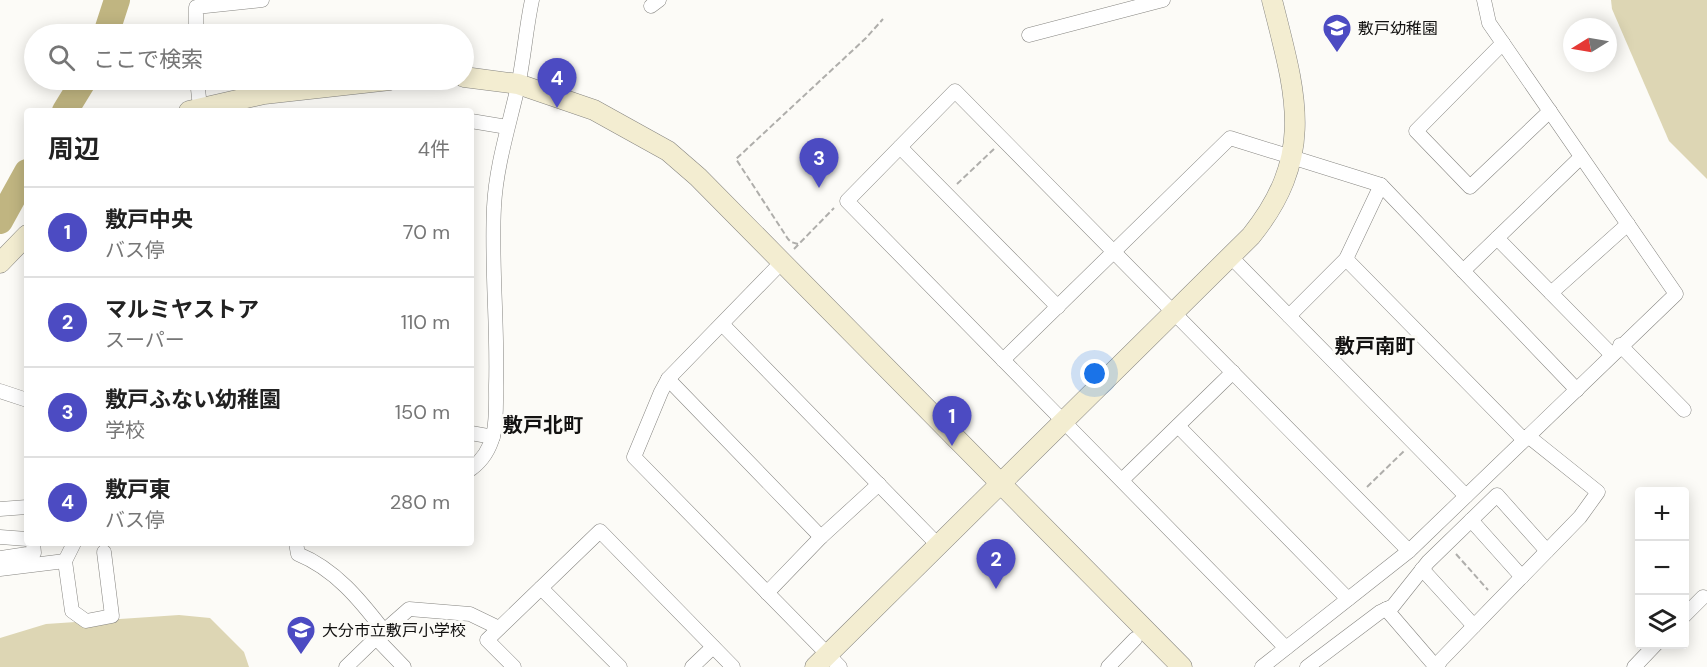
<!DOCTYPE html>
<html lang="ja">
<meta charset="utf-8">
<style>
:root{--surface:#fff;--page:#f2f2f2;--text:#222;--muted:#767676;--line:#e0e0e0;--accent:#4c4bc2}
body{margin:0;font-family:"DM Sans","Noto Sans JP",sans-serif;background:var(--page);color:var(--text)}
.controls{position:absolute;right:18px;bottom:18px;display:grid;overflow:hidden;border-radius:6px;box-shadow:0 3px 15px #0003}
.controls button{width:54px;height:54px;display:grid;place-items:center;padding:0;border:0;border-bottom:2px solid var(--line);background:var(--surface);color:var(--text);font:30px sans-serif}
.compass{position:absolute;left:1563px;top:18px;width:54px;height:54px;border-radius:50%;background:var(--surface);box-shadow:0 3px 15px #0003;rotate:259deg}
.you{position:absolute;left:1095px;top:374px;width:21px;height:21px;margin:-15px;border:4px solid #fff;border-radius:50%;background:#1a73e8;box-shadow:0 0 0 9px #1a73e833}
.badge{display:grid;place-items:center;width:39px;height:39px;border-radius:50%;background:var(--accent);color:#fff;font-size:20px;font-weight:700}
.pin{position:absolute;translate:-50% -50px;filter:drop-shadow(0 2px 3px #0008)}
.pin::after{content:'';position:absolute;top:32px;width:21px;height:18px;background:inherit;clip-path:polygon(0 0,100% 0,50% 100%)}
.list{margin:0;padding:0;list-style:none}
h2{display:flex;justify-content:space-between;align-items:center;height:78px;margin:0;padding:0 24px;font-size:26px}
h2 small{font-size:20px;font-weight:400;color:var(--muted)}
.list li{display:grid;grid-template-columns:39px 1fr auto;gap:18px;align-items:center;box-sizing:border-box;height:90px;padding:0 24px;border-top:2px solid var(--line)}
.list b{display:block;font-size:22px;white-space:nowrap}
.list p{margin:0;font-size:20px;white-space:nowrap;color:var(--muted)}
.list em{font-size:20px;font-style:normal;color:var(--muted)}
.icon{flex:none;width:33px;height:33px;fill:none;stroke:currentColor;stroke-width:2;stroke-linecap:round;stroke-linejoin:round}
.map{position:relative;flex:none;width:1707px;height:667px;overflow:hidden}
.search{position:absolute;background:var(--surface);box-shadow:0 3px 15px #0003;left:24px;top:24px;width:450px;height:66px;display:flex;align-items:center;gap:15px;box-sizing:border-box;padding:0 21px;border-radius:33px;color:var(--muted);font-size:22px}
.panel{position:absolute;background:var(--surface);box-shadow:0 3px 15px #0003;left:24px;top:108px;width:450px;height:438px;border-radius:6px}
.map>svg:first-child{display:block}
.green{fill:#ddd6b4}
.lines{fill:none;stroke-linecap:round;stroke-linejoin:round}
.river{stroke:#c0b581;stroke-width:26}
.street-casing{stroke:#868581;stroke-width:15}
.secondary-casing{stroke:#868581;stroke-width:21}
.path{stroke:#afaeab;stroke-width:2;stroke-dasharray:6 3;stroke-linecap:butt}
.street{stroke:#fff;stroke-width:14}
.secondary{stroke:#f3edd1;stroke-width:20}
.labels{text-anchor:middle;stroke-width:6;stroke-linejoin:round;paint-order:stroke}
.poi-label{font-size:16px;fill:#131211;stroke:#fcfbf7;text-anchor:start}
.quarter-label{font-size:20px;font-weight:bold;fill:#131211;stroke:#fcfbf7}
</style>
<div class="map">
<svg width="1707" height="667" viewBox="0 0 1707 667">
<rect width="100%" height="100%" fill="#fcfbf7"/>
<g class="green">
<polygon points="1611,0 1707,0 1707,179 1669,141 1612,9"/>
<polygon points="179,615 210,618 244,652 249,667 0,667 0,638 46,624"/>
</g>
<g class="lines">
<g class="river">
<polyline points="106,34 117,0"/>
<polyline points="65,111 84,80"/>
<polyline points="0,221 27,172"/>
</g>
<g class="street-casing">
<g id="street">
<polyline points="651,6 659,0"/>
<polyline points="196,34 196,7 262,0"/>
<polyline points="1029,35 1163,0"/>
<polyline points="1503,43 1416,131 1470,187 1550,111"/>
<polyline points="197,80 200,107"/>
<polyline points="471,121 507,127"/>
<polyline points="900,147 1058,307"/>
<polyline points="1497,238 1611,354"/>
<polyline points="1230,256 1466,496"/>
<polyline points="1346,259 1524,440"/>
<polyline points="776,268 668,379 661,392 634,457 840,667"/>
<polyline points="1463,271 1581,157"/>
<polyline points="1551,293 1628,224"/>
<polyline points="1289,316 1346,259 1381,185"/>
<polyline points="723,325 938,545"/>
<polyline points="1620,345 1684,410"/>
<polyline points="1003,360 1230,138 1381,185 1577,390"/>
<polyline points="668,379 821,537"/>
<polyline points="0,391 27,400"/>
<polyline points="1178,426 1348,599"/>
<polyline points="471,433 493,437"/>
<path d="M471,469c28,-21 25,-52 25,-83 2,-60 -5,-119 -2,-179 2,-41 15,-81 24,-121 6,-29 8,-58 14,-86"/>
<polyline points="1122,480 1233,372"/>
<polyline points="0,509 27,507"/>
<polyline points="1471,520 1522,577"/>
<polyline points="0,537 27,539"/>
<polyline points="74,543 65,561 72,611 86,621 112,616 104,552"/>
<path d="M296,543l2,11c37,15 62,46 86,77l25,-22 61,5 29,14"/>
<polyline points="0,558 34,553 33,543"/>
<polyline points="0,569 65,561"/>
<polyline points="1422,569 1474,626"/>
<polyline points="541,588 620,667"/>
<polyline points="767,593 821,537 879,484"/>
<polyline points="1386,609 1436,667"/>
<polyline points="1684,616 1703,597"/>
<polyline points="1286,648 847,201 955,91 1409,551"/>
<polyline points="346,667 376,638 404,667"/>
<polyline points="514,667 487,640 600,531 733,667"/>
<polyline points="692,667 713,647"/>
<polyline points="1108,667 1135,639"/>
<polyline points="1262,667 1409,551 1676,294 1489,23 1484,0"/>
<polyline points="1307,667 1380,612 1393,606 1428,562 1497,495 1547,551"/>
<polyline points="1437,667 1441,660 1580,517 1598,492 1528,436"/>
<polyline points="1634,667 1656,644"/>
</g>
</g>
<g class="secondary-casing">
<g id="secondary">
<polyline points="464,77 518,84 594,110 668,151 698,177 1182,667"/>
<polyline points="189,111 264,94 390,80"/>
<polyline points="0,263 27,235"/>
<path d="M815,667l436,-431c66,-82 44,-144 21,-236"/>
</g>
</g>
<g class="path">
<polyline points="957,184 994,149"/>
<polyline points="798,244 791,242 788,239 736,159 866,38 883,19"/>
<polyline points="794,249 834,208"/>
<polyline points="1367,487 1404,451"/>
<polyline points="1456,554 1488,590"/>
</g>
<use href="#street" class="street"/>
<use href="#secondary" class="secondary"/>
</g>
<defs>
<g id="school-pin" transform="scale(1.5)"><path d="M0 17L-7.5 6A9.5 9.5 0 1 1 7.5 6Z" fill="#4c4bc2" stroke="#fcfbf7"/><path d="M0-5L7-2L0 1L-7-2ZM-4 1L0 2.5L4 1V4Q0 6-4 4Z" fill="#fff"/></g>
</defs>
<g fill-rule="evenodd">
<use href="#school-pin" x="1337" y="28"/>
<use href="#school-pin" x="301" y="630"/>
</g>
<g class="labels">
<g class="poi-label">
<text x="1358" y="34">敷戸幼稚園</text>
<text x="322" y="636">大分市立敷戸小学校</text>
</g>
<g class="quarter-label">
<text x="1375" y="353">敷戸南町</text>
<text x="543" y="432">敷戸北町</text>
</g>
</g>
</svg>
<div class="controls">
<button>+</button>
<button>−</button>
<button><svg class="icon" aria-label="layers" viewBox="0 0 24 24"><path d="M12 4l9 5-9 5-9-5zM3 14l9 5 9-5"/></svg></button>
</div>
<svg class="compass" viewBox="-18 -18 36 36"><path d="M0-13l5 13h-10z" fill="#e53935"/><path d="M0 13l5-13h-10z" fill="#767676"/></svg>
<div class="you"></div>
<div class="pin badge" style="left:952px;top:446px">1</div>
<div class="pin badge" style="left:996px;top:589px">2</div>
<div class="pin badge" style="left:819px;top:188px">3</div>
<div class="pin badge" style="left:557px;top:108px">4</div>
<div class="search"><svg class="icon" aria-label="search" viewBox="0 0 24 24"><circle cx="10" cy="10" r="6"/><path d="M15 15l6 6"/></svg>ここで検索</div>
<section class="panel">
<h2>周辺<small>4件</small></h2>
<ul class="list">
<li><span class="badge">1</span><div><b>敷戸中央</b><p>バス停</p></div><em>70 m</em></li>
<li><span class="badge">2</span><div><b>マルミヤストア</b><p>スーパー</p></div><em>110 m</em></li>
<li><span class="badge">3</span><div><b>敷戸ふない幼稚園</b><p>学校</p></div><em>150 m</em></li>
<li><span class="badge">4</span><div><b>敷戸東</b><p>バス停</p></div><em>280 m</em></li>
</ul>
</section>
</div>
